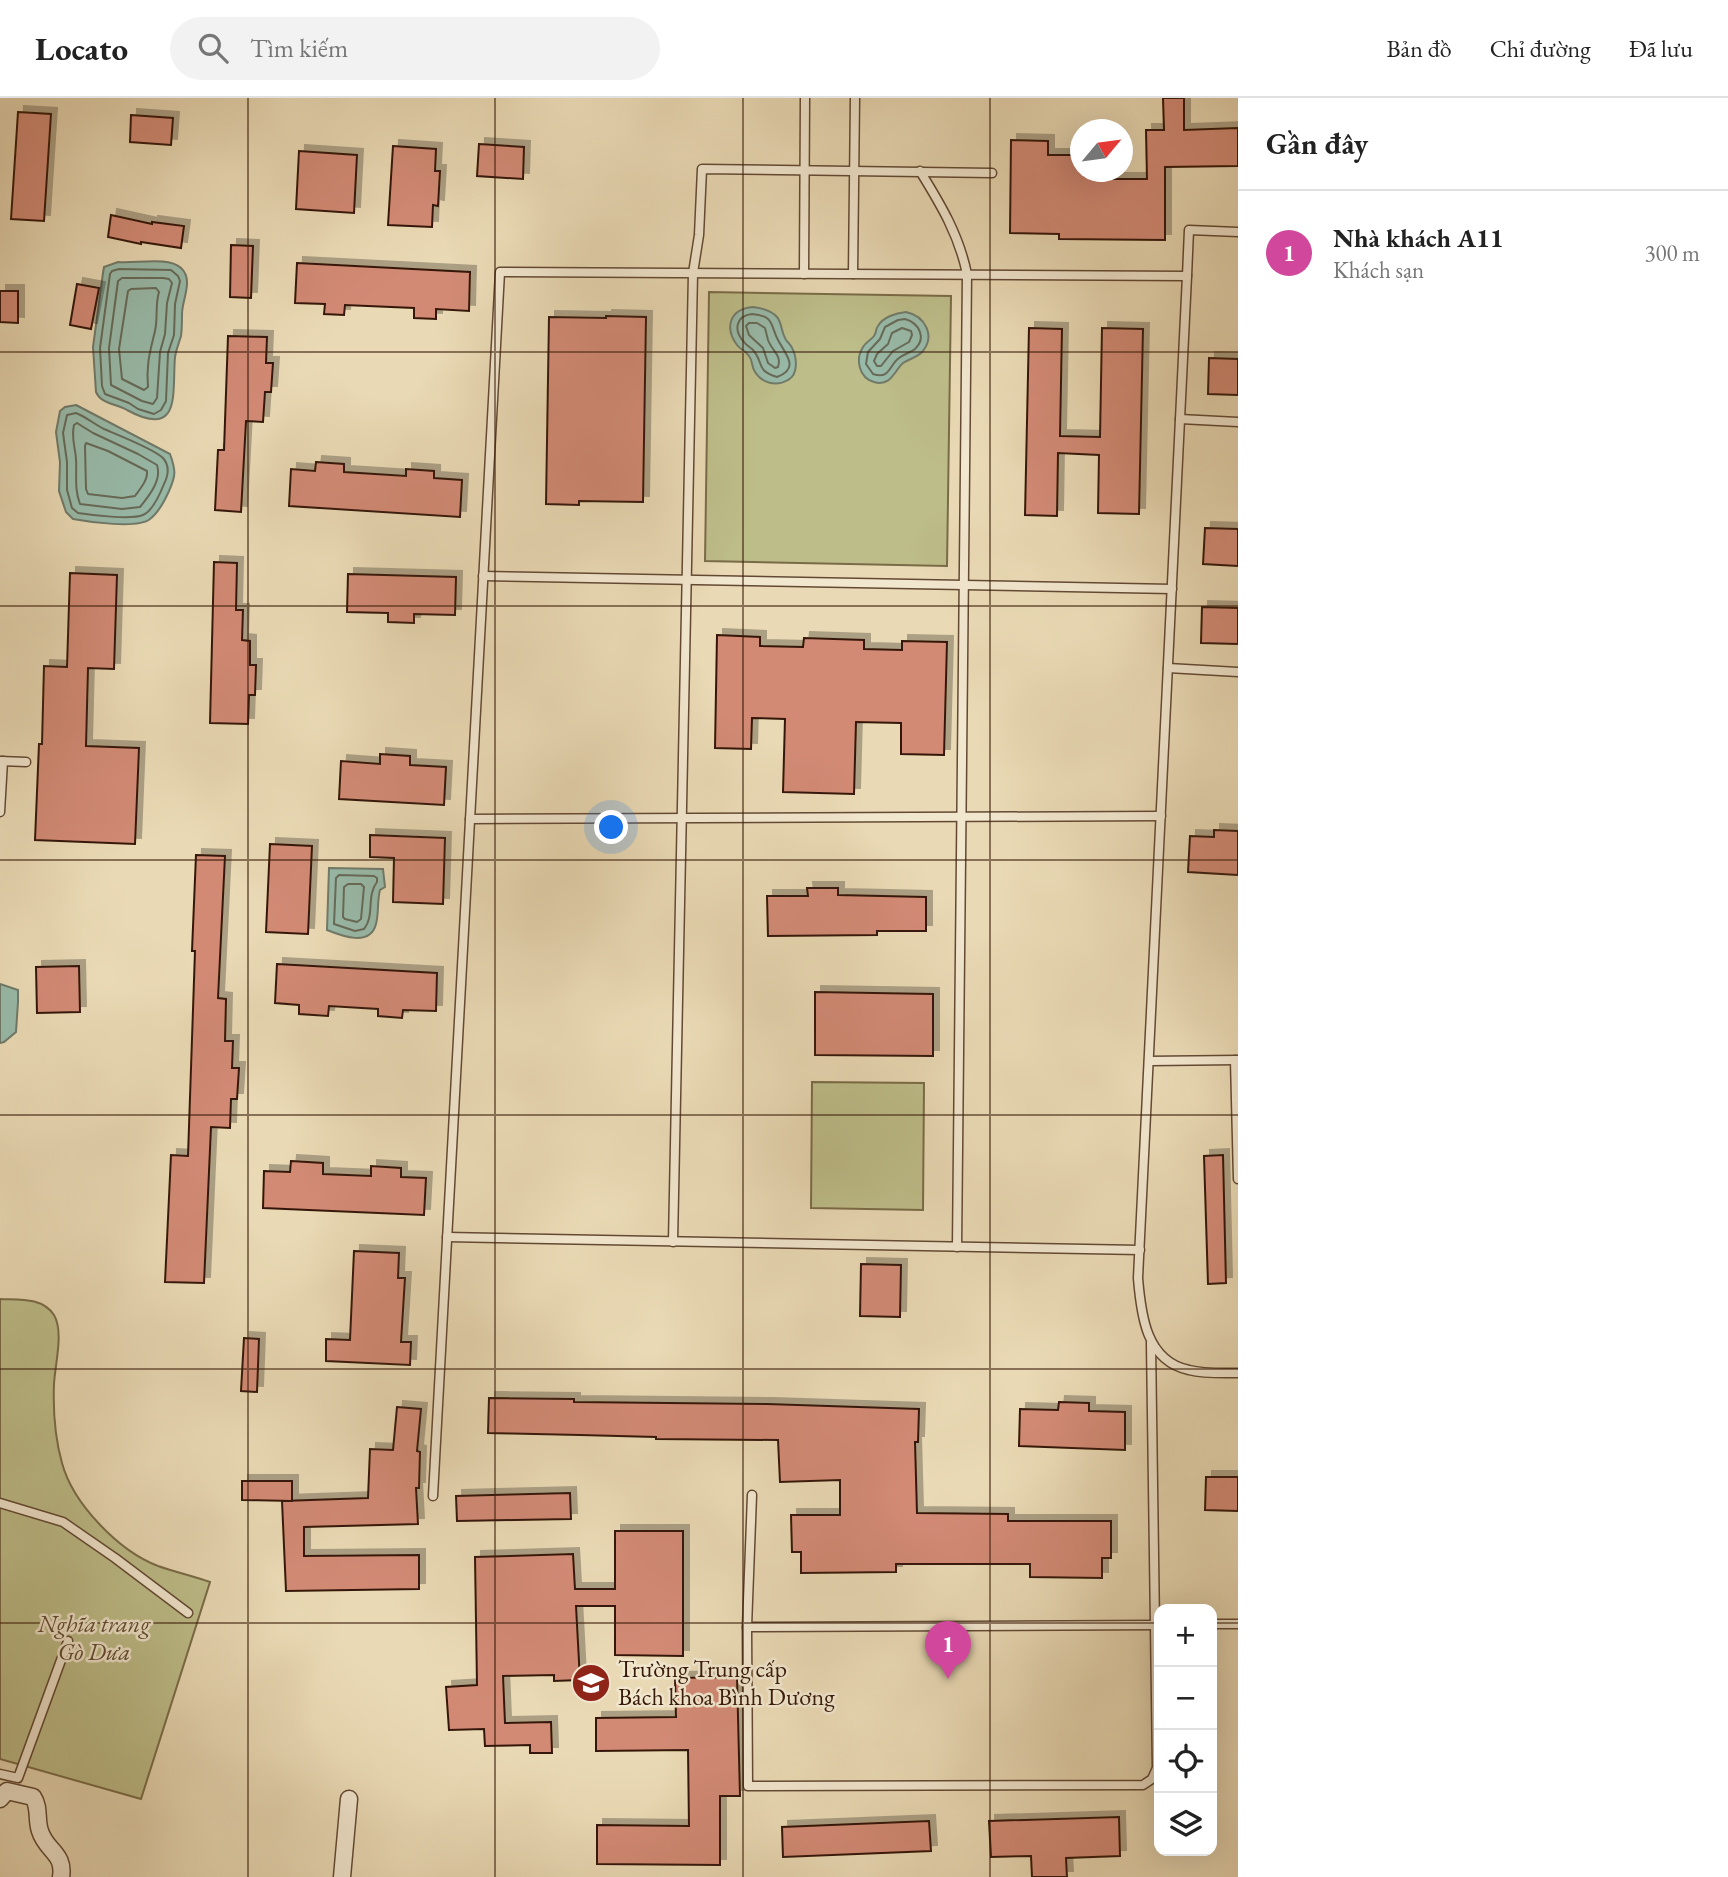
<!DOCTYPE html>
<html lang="vi">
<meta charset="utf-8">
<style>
:root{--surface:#fff;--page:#f2f2f2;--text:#222;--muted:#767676;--line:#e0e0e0;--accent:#8f2418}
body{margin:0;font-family:"EB Garamond",serif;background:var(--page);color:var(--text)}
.controls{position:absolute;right:21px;bottom:21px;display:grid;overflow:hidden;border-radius:14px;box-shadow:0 7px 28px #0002}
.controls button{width:63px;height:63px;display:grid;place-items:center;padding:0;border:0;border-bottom:2px solid var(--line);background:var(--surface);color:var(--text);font:35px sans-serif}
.compass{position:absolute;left:1070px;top:21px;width:63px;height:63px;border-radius:50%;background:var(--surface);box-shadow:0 7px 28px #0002;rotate:61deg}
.you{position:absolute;left:612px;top:730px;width:24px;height:24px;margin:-18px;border:5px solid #fff;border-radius:50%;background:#1a73e8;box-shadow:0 0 0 10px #1a73e833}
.badge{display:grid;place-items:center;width:46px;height:46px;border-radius:50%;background:var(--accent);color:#fff;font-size:23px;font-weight:700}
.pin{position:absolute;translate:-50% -58px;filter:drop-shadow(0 2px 4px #0008)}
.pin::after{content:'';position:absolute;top:37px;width:24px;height:21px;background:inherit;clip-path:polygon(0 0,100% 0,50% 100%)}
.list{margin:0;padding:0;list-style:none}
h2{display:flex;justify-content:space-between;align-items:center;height:91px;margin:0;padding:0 28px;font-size:30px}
h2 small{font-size:23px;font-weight:400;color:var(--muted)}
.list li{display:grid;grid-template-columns:46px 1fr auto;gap:21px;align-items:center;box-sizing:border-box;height:126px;padding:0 28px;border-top:2px solid var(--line)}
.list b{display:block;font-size:26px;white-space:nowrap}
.list p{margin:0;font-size:23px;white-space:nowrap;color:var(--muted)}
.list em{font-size:23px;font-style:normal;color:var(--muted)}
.icon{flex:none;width:38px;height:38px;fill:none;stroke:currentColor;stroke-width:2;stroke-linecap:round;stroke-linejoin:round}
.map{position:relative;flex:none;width:1238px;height:1779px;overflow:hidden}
header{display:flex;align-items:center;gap:42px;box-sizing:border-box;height:98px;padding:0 35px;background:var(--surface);border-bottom:2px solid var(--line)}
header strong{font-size:33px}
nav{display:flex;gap:38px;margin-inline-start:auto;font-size:24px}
.search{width:490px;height:63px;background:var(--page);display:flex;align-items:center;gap:18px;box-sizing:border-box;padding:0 24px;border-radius:38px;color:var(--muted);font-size:26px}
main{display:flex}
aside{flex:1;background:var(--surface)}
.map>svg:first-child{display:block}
.green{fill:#bdbd89;stroke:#7a6b48;stroke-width:2}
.water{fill:#98baa9;stroke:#717a69;stroke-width:2}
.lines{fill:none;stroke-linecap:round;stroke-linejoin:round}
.shore{stroke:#676a58;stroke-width:2}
.building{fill:#d28a75;stroke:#361908;stroke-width:2;filter:url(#shadow)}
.service-casing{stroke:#634933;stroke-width:11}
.minor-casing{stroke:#634933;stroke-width:19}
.service{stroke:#f1e6ce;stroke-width:8}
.minor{stroke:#f1e6ce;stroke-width:16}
.grid{fill:none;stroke:#361908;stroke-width:2;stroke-opacity:0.55}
.labels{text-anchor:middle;stroke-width:5;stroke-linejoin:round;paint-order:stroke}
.park-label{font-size:24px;font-style:italic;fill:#5e4a2f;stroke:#f1e6ce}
.poi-label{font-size:24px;fill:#361908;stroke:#f1e6ce;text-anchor:start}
</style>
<header>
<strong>Locato</strong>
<div class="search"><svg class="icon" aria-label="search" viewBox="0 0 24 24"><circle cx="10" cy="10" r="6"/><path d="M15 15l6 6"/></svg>Tìm kiếm</div>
<nav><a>Bản đồ</a><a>Chỉ đường</a><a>Đã lưu</a></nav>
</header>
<main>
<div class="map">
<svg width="1238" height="1779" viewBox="0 0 1238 1779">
<defs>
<filter id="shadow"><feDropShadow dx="6" dy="-6" stdDeviation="0" flood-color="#0004"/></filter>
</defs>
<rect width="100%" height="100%" fill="#e9d9b4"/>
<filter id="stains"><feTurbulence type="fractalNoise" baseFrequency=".00286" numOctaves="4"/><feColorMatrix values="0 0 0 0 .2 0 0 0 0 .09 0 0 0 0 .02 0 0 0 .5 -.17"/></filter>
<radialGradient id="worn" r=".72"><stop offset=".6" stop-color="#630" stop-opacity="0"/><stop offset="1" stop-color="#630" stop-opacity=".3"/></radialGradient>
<g class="green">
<polygon points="709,194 951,198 947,468 705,463"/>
<polygon points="812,984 924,985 923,1112 811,1110"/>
<path d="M0,1201c19,1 42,-2 54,16 10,17 1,49 0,69 -1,26 1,54 8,79 11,41 57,88 96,103 17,6 35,10 52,16l-69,217 -141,-40z"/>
</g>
<g class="water">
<path d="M118,164c17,2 50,-6 63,6 13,12 1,31 1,46 0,8 0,15 -1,22 -2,7 -5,14 -6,21 -3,35 7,83 -48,53 -10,-6 -26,-6 -31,-18l-3,-45 10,-74 1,-6z"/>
<path d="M753,209c8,1 18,3 24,10 5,6 4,14 8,21 1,3 4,5 6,8 6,10 8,28 -3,34 -12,7 -26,3 -33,-8 -4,-6 -2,-11 -6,-16 -3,-5 -8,-6 -12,-11 -13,-18 -7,-36 16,-38z"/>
<path d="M906,214c19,4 30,24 16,40 -6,6 -13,7 -19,11 -9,8 -12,24 -29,19 -15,-4 -19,-23 -11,-35 3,-5 8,-7 11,-11 3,-4 1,-6 4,-10 5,-9 18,-13 28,-14z"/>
<path d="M76,307l94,49c6,17 6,21 -1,37 -4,9 -11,22 -19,28 -12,10 -61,3 -77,0l-7,-7 -7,-21 1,-29 -4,-30 4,-21 5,-4z"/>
<path d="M329,770l54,1 2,18 -5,3c-3,11 -1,23 -4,34 -6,23 -34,12 -49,6z"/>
<polygon points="0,886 18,892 18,904 16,934 4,944 0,945"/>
</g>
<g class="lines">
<g class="shore">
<polygon points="119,171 171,172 178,178 180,183 175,206 174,237 168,255 166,303 161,312 154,316 138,311 129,305 105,296 102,288 100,250 110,176 112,173"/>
<polygon points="122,180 163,180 169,181 172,185 167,205 165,236 160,254 157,300 153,306 142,303 111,287 109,250 118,183"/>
<path d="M156,190l3,4c-4,13 -1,26 -4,39 -5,21 -9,33 -7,56l-4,3 -22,-11 -3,-30 9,-58 3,-2z"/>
<path d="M752,216c23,2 18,11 26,26 8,15 22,28 -1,37 -23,-7 -12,-15 -25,-28 -2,-2 -6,-4 -8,-7 -11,-12 -8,-26 8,-28z"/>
<path d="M905,221c14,4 22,19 10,30 -5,4 -11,5 -16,9 -10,7 -9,22 -26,16l-7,-10 2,-12 12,-13 5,-12 13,-7z"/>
<path d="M749,225h8l8,5c1,4 2,8 3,12 4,11 14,15 10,27l-3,1 -7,-5 -5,-15 -14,-13 -3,-9z"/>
<polygon points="902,230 911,233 912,237 909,244 893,253 881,268 877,268 874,263 877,256 888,246 892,235"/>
<path d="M76,315c10,4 18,11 28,16 14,6 50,20 59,29 7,8 5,18 1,26 -4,10 -11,27 -21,31 -12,5 -52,0 -65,-2l-6,-5 -5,-18v-28l-4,-29 4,-18z"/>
<path d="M77,325l16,10 45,21 19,11c5,15 -8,31 -17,42l-18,2 -42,-5c-6,-15 -3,-30 -4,-45 -1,-13 -5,-21 -2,-34z"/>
<path d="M86,345l22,8 39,20c1,9 -7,18 -12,25l-13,2 -34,-4 -2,-5 -1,-43z"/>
<path d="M339,777l35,1 3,2v4c-11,14 -2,34 -13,47l-9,2 -21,-7 2,-46z"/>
<polygon points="348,786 361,786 364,789 361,821 357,824 345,821 343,819 344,789"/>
</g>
</g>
<g class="building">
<polygon points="1163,0 1184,0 1184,32 1238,30 1238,68 1165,69 1165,142 1059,141 1059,136 1010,135 1011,42 1048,43 1048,57 1081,57 1081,74 1101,74 1101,81 1147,81 1146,32 1164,32"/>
<polygon points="18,14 51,16 44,123 11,121"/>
<polygon points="131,17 173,20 171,47 130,44"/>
<polygon points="479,46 524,49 523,81 477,78"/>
<polygon points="393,48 436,51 435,73 440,73 438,108 433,107 432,129 388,127"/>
<polygon points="299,53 357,57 354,115 296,111"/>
<polygon points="111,117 152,126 152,124 184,128 181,150 141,144 141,146 108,139"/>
<polygon points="231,147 253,148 251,200 230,199"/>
<polygon points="297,165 470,174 469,213 436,211 436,221 414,220 414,210 345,207 344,217 324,216 325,206 295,205"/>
<polygon points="77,186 99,190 91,231 70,227"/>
<polygon points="0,193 18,193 18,225 0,224"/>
<polygon points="606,218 646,219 643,404 579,403 579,407 546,406 549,219 606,220"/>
<polygon points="1029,230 1062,231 1060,338 1100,339 1102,230 1143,231 1139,416 1098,415 1099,357 1058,355 1057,418 1025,417"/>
<polygon points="228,238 267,239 266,265 273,265 271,294 265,294 263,324 246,323 241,414 215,412 218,352 224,352"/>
<polygon points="1209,260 1238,261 1238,297 1208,296"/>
<polygon points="316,364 344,366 344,374 406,378 406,371 434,373 434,380 462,382 460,419 289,408 291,371 315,373"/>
<polygon points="1205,430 1238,431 1238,468 1203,466"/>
<polygon points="214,464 237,465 236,512 243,512 242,542 250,543 250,567 256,567 255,597 249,597 248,626 210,625"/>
<polygon points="70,475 117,477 114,571 88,570 86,648 139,650 135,746 35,742 39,646 42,646 44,568 67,569"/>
<polygon points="348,476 456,479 455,517 414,516 414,525 388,524 388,515 347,514"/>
<polygon points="1202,509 1238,510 1238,546 1201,545"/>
<polygon points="717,537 760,539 760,548 803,549 804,540 864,542 864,551 902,552 902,543 947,544 944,657 901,656 901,625 856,624 854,696 783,694 785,621 752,620 751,651 715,650"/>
<polygon points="380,656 410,658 410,667 446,669 444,707 339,701 341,663 380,666"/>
<polygon points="1214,732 1238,733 1238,777 1188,774 1190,738 1214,739"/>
<polygon points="370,737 445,740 443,806 393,804 394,760 370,759"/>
<polygon points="270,746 312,748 308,836 266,834"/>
<polygon points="196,757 225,758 218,900 226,901 225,943 233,943 232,970 239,970 237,1001 231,1001 230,1030 211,1029 204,1185 165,1184 171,1057 188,1058 195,853 192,853"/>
<polygon points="807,790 838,790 838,797 926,799 926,833 877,833 877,837 768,838 767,798 808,798"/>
<polygon points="277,866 437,875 436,913 403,912 402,920 378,918 378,911 329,908 328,918 299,916 299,907 275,905"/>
<polygon points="79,868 80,914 37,915 36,869"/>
<polygon points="815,894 933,896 933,958 815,957"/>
<polygon points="1223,1057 1226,1185 1208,1186 1204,1058"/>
<polygon points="291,1063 323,1065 323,1076 371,1078 371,1068 401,1070 401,1079 426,1080 424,1117 263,1110 264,1073 290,1074"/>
<polygon points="354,1153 399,1155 398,1180 405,1180 401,1244 411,1244 410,1267 326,1263 326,1241 350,1242"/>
<polygon points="861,1166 901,1167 900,1219 860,1218"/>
<polygon points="244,1240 259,1241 257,1294 241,1293"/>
<polygon points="489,1300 574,1301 574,1304 767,1306 919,1311 918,1344 915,1344 917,1415 1008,1416 1008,1423 1111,1423 1111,1460 1102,1460 1102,1480 1030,1479 1030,1466 896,1466 896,1474 801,1475 801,1454 792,1454 791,1417 840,1417 840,1382 780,1384 778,1342 656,1341 656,1339 580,1337 488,1335"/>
<polygon points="1059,1304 1089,1305 1089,1313 1125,1314 1125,1352 1019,1348 1020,1311 1058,1312"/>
<polygon points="397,1309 421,1311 417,1353 420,1354 419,1390 416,1390 418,1426 304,1429 304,1458 419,1457 419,1491 286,1493 282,1403 368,1400 370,1351 393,1352"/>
<polygon points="1206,1379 1238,1379 1238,1413 1205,1412"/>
<polygon points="242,1383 292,1383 292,1403 242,1402"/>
<polygon points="570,1395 571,1421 457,1423 456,1398"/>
<polygon points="615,1433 683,1433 683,1558 615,1557 615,1508 576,1508 580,1582 554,1583 554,1577 503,1578 505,1625 551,1624 552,1655 530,1655 530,1647 485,1648 484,1631 449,1632 446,1589 477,1587 475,1459 573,1456 575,1491 615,1491"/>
<polygon points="737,1579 740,1698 720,1698 720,1767 597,1766 597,1727 689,1728 688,1652 596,1653 596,1620 676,1619 675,1580"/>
<polygon points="1119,1719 1120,1758 1066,1760 1067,1779 1032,1779 1031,1758 991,1759 989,1723"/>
<polygon points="929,1723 931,1753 783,1759 782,1729"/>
</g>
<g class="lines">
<g class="service-casing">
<g id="service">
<path d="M920,73c21,34 39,64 47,103l-10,973"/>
<polyline points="804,176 805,0"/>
<polyline points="853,176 855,0"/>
<polyline points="1187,178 1189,132 1238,134"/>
<polyline points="1180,321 1238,324"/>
<polyline points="483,478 1172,491"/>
<polyline points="1168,570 1238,574"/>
<polyline points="0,663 26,664"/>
<polyline points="0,714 3,663"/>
<polyline points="470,721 1161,718"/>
<polyline points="1235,962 1238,1081"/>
<polyline points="1149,963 1238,962"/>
<polyline points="447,1139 1140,1152"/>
<polyline points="673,1144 693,175 699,137 702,71 992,75"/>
<polyline points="752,1397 747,1529 748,1688 1143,1687 1152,1681 1157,1670 1151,1245"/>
<path d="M433,1398l67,-1224 687,4 -49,1002c3,37 8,83 51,92 16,4 33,3 49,3"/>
<polyline points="0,1405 63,1424 115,1460 188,1515"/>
<polyline points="1212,1526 1238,1526"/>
<polyline points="747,1529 1159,1527"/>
<polyline points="0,1676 18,1680 68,1543"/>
</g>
</g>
<g class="minor-casing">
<g id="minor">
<path d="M0,1701l7,-8 26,6c7,10 3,23 7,34 6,20 25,22 21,46"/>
<polyline points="342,1779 349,1701"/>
</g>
</g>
<use href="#service" class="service"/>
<use href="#minor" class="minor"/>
</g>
<path class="grid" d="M248,0v1779M495,0v1779M743,0v1779M990,0v1779M0,254h1238M0,508h1238M0,762h1238M0,1017h1238M0,1271h1238M0,1525h1159M1212,1525h26"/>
<defs>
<g id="school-disc" transform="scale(2.0125)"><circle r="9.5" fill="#8f2418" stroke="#f1e6ce"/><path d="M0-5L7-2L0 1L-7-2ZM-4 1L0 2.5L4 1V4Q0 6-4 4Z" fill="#fff"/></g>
</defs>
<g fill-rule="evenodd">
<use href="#school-disc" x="591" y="1585"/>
</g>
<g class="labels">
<g class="park-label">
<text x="94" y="1534">Nghĩa trang<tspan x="94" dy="28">Gò Dưa</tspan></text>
</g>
<g class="poi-label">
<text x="618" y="1579">Trường Trung cấp<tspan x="618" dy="28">Bách khoa Bình Dương</tspan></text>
</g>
</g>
<rect width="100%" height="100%" filter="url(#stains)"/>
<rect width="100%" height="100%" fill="url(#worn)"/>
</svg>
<div class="controls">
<button>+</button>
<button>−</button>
<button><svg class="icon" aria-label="locate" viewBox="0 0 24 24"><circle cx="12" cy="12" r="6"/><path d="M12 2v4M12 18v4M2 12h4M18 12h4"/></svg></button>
<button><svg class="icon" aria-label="layers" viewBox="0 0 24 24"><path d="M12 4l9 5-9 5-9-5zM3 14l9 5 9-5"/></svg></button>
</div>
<svg class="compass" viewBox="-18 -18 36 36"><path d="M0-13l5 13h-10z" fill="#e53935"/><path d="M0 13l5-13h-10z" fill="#767676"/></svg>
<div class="you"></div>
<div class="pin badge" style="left:948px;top:1581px;background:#d1479c">1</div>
</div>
<aside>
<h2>Gần đây<small></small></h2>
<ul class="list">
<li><span class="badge" style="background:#d1479c">1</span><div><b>Nhà khách A11</b><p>Khách sạn</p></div><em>300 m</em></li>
</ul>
</aside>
</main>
